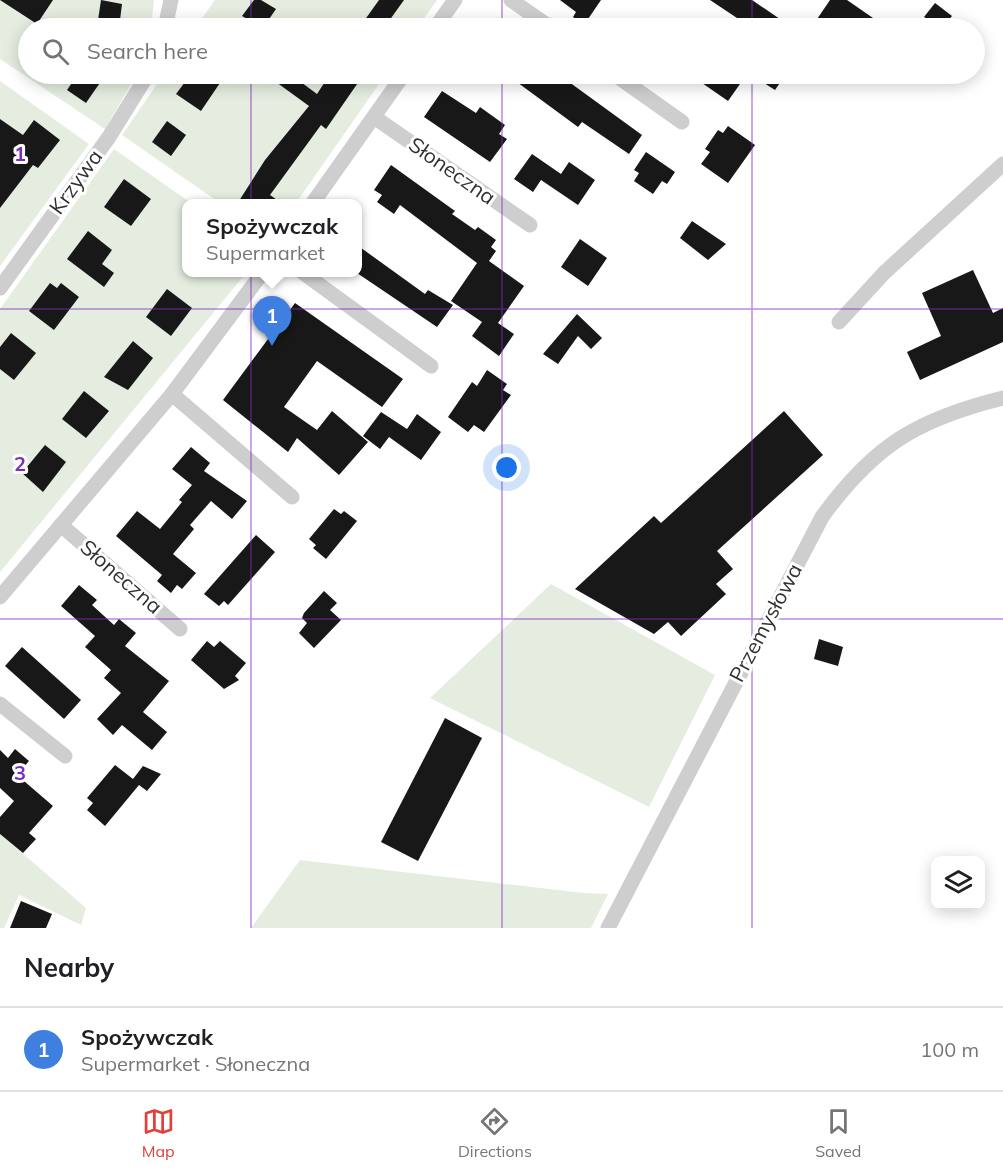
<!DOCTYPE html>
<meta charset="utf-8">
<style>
:root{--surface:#fff;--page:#f6f6f6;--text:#202124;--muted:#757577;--line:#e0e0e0;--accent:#e24039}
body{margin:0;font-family:Mulish,sans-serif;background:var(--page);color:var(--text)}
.controls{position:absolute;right:18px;bottom:18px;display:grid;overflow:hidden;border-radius:12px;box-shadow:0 3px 15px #0003}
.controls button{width:54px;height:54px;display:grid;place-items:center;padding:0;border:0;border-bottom:2px solid var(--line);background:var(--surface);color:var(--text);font:30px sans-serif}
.you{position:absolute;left:507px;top:468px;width:21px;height:21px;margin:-15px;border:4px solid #fff;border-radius:50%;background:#1a73e8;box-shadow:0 0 0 9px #1a73e833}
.badge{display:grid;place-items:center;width:39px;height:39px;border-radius:50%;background:var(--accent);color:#fff;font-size:20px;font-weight:700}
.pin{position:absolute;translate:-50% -50px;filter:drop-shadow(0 2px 3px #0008)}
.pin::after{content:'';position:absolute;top:32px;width:21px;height:18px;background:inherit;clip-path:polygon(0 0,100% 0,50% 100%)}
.popup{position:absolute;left:182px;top:199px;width:180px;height:78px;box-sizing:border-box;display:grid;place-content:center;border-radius:12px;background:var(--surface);filter:drop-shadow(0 2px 4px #0005);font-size:20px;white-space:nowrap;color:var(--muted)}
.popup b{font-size:22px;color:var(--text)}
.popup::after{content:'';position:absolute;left:50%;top:100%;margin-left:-12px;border:12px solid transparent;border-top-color:var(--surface)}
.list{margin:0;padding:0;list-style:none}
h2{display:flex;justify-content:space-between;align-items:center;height:78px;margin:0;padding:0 24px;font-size:26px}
h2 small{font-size:20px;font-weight:400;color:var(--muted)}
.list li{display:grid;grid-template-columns:39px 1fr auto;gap:18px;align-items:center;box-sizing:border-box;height:84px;padding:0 24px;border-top:2px solid var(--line)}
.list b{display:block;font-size:22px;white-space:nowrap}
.list p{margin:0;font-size:20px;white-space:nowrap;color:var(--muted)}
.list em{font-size:20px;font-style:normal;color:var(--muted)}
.icon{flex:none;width:33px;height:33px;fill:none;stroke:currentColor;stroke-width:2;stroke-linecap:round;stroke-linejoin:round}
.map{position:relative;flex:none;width:1003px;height:928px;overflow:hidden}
.search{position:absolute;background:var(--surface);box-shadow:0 3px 15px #0003;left:18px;right:18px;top:18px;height:66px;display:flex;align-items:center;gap:15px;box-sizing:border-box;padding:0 21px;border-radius:33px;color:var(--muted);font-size:22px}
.sheet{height:162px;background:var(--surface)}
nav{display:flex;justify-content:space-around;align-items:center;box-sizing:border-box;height:84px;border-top:2px solid var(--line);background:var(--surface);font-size:16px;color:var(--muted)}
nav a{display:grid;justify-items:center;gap:3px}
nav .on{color:var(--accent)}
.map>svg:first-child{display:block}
.green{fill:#e5ede0}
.building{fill:#181818}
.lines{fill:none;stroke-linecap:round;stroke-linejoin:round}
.street{stroke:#cecece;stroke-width:15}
.grid{fill:none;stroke:#7b2cbf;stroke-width:1.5;stroke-opacity:0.55}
.labels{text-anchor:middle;stroke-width:6;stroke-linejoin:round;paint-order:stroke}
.street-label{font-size:21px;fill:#313131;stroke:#fff}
.grid-label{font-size:20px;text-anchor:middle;font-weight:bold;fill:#7b2cbf;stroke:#fff;stroke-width:6;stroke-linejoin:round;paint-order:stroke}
</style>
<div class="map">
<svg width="1003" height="928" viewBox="0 0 1003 928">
<rect width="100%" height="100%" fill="#fff"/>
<g class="green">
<polygon points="0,0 154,0 151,28 28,28 28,74 137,74 105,129 0,59"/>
<polygon points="215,0 437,0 417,28 195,28"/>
<polygon points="164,74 386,74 296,203 220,203 122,135"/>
<polygon points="0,81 89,144 0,266"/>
<polygon points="114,149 191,203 186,204 186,272 246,273 0,572 0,309"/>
<polygon points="551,584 715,675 649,807 430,698"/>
<polygon points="0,834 86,908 81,925 19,895 4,928 0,928"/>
<polygon points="300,860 584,893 608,894 591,928 251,928"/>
</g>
<g class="building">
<polygon points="0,0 53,0 37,24"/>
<polygon points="101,0 122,4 119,28 97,27"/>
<polygon points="254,0 261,0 276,9 263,28 242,16"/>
<polygon points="379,0 404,0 384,28 359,28"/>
<polygon points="560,0 601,0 584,25 573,17 576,12"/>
<polygon points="710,0 752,0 793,28 752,28"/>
<polygon points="830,0 847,0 873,18 866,28 811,28"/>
<polygon points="935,3 952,16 942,28 924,17"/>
<polygon points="78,74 106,74 86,103 67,90"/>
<polygon points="191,74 226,74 201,111 176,94"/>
<polygon points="265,74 290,74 317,94 330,74 364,74 326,129 321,125 270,195 283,204 237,204 265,160 309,106"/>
<polygon points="506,74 558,74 642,135 629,154 582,122 578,127"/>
<polygon points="689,74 747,74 728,101"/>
<polygon points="750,74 786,74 775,90"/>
<polygon points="442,91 476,113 480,107 505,125 499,134 507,139 490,162 424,117"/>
<polygon points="0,119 23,135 34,120 60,140 38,168 33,165 0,208"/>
<polygon points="167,121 186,135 171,156 152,142"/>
<polygon points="728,126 755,145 728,183 701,164 710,152 705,149 718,130 723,133"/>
<polygon points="646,152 675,172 667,184 662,181 653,194 634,181 639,173 634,170"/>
<polygon points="532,154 561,174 569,162 595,180 578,205 541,180 533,192 514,179"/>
<polygon points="391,165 455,211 452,214 475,230 478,227 496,240 491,247 496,251 489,261 524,286 498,323 514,334 499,356 472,336 482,322 451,301 477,263 400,205 394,214 377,202 382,195 374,190"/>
<polygon points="124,179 151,199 131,226 104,207"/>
<polygon points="692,221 726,244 708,260 680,238"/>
<polygon points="88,231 112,250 102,264 114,273 104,287 67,259"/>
<polygon points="580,239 607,258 588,286 561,267"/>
<polygon points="357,245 425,294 428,290 453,305 437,327 357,273"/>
<polygon points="973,270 993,313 1003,308 1003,342 920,380 907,352 941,336 922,293"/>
<polygon points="50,283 57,288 61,283 79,297 54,330 29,311"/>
<polygon points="167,289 192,308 171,336 146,317"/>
<polygon points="295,303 403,379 382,407 317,361 284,407 317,430 332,411 368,442 339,475 297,438 288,452 223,400 274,331 271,329 281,314 285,317"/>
<polygon points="577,314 602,338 591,349 578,336 558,364 543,354"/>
<polygon points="11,333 36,353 14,380 0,369 0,347"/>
<polygon points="133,341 153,358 128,390 104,377"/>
<polygon points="487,370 507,384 503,390 511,395 484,432 474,425 468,432 448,417 472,382 477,386"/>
<polygon points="84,391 109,411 86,438 62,419"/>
<polygon points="784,411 823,455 717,551 733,569 716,584 726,594 681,636 668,622 654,634 575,589 654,516 661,523"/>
<polygon points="381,412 407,429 417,414 441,432 421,460 389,437 380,449 363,436"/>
<polygon points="45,445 66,462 43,492 22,473"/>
<polygon points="191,447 210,463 204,471 247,501 232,519 211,501 190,525 194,529 173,554 196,573 182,589 177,585 171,593 157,581 162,575 116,536 137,511 160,529 182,502 179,500 192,485 172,469"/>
<polygon points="334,509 341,514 344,511 357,521 326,559 313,548 316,545 309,539"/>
<polygon points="256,535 275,552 228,605 224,601 219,606 204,594"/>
<polygon points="79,585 97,600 92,605 114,625 119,619 136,633 125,646 169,681 143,712 167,732 152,750 122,725 113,735 97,719 121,693 104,678 111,670 85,647 95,636 61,606"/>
<polygon points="324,591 337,603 330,610 341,620 314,648 299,633 307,623 302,618 304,613"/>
<polygon points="819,639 843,647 838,666 814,659"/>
<polygon points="207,641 214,647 220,641 246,663 235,676 239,680 224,689 191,660"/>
<polygon points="22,647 81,700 64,719 5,666"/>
<polygon points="445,718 482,738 418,861 381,842"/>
<polygon points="15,749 29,761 17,775 53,806 29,833 36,839 23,853 0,834 0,817 14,801 0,788 0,750 8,758"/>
<polygon points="115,765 133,779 143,766 161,774 147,791 139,785 105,826 87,810 93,803 87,798"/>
<polygon points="21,901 52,914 46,928 10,928"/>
</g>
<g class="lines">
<g class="street">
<polyline points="511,0 551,28"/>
<polyline points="165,28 171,0"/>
<polyline points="435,28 455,0"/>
<polyline points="614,74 682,122"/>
<polyline points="374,117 530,225"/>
<polyline points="312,204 404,74"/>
<polyline points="302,272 431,366"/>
<polyline points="0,288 109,137 148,74"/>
<polyline points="839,322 884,273 1003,164"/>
<polyline points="172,394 292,497"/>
<polyline points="61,525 180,629"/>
<polyline points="0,597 172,394 263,272"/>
<polyline points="0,704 65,756"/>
<path d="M608,928l214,-411c52,-72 96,-98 181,-119"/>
</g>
</g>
<path class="grid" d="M251,0v28M502,0v28M752,0v28M251,74v854M502,74v854M752,74v854M0,309h1003M0,619h1003"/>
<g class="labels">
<g class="street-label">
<text transform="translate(452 171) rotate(35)" y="7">Słoneczna</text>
<text transform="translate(76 182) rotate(-54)" y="7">Krzywa</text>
<text transform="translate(121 577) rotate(41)" y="7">Słoneczna</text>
<text transform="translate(766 623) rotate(-62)" y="7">Przemysłowa</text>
</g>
</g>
<g class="grid-label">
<text x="20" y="161">1</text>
<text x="20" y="471">2</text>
<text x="20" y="780">3</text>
</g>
</svg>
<div class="controls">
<button><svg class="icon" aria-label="layers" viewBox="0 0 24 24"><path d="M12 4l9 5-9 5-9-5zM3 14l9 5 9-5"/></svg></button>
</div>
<div class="you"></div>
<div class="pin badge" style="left:272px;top:346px;background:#3f7fe0">1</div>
<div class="popup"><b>Spożywczak</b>Supermarket</div>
<div class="search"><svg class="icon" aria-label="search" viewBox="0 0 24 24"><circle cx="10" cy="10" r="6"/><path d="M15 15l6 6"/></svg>Search here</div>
</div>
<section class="sheet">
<h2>Nearby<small></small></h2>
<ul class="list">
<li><span class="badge" style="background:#3f7fe0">1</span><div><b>Spożywczak</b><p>Supermarket · Słoneczna</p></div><em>100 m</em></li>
</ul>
</section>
<nav>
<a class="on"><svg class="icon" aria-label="map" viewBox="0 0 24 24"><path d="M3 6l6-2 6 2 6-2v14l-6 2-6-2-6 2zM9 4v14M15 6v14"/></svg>Map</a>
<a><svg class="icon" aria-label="directions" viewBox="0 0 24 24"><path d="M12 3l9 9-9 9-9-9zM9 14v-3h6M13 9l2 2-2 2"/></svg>Directions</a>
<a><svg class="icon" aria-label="saved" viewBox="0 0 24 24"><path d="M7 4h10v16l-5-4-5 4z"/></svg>Saved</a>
</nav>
